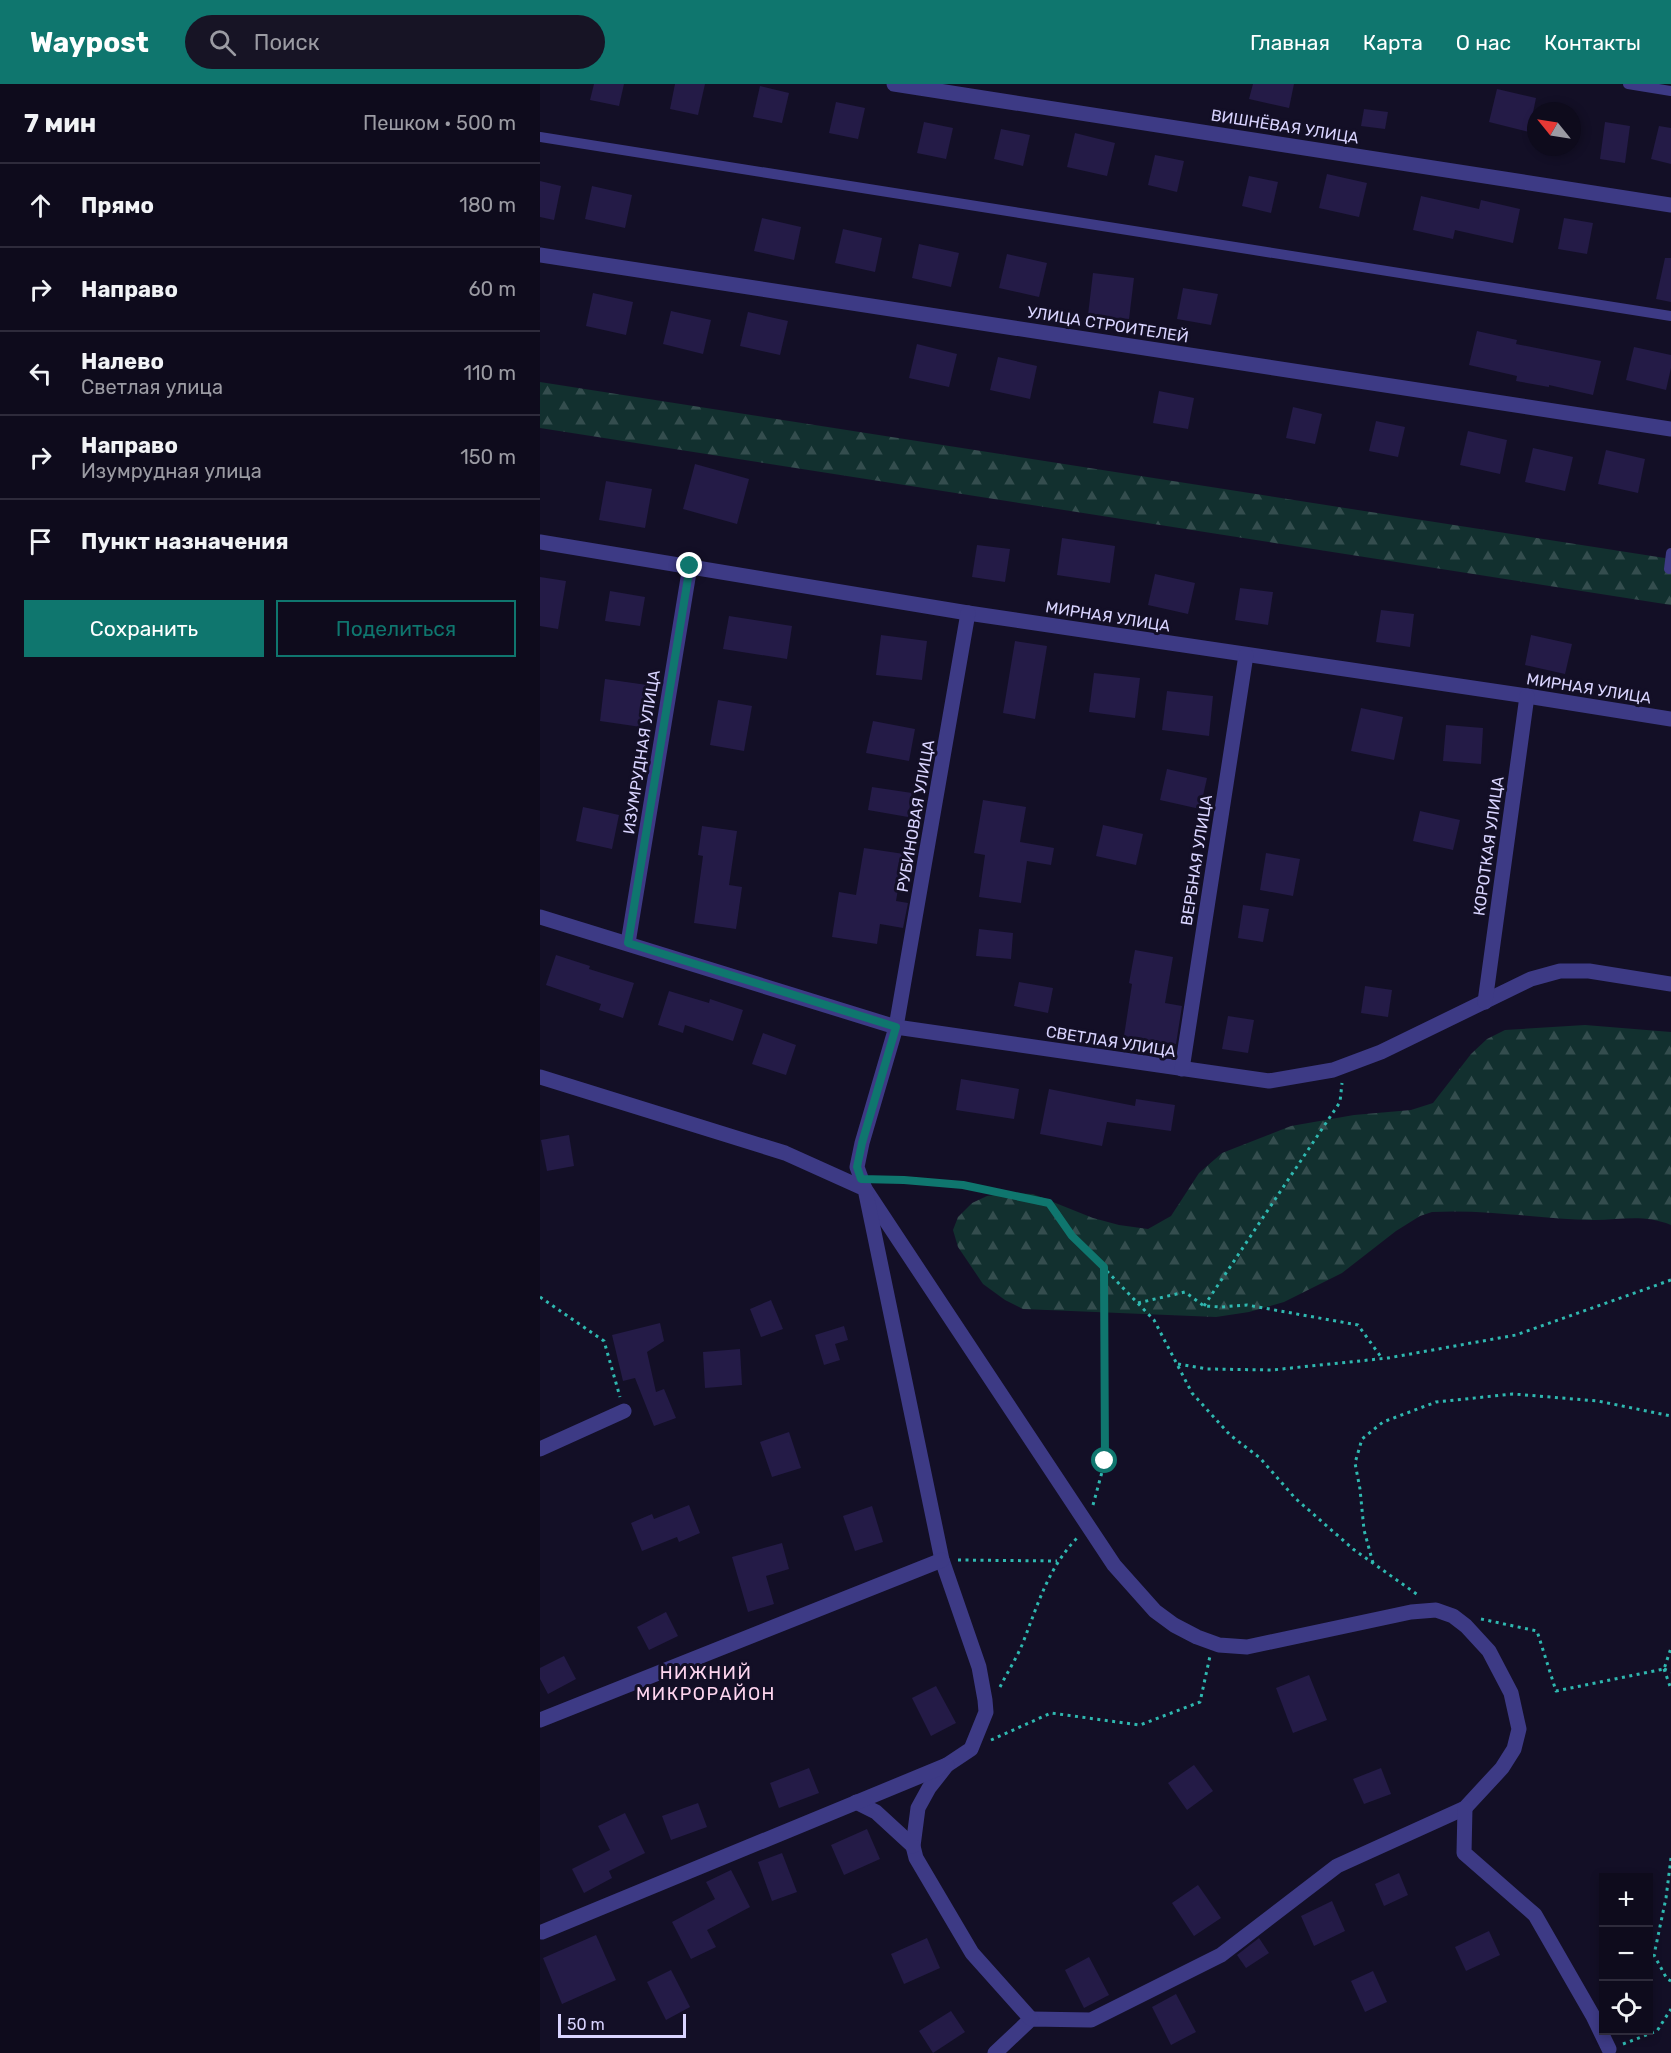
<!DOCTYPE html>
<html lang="ru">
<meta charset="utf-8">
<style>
:root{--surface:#0e0b1c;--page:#171425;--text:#f1f3f6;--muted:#9b9ba3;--line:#2e2b3b;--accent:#0f766e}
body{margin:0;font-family:Rubik,sans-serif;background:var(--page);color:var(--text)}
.controls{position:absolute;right:18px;bottom:18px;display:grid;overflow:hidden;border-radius:0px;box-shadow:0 3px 9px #0003}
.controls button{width:54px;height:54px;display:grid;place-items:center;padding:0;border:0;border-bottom:2px solid var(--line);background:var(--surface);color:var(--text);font:30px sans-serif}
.compass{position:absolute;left:987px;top:18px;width:54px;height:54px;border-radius:50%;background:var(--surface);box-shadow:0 3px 9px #0003;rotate:300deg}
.scale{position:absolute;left:18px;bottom:15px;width:128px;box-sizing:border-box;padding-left:6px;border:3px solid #d9d4ff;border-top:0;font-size:16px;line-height:21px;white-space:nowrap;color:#d9d4ff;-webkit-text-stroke:4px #130f26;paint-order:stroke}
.stop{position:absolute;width:18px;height:18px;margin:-14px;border:4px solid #0f766e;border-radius:50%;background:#fff}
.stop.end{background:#0f766e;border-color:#fff;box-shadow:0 2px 6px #0008}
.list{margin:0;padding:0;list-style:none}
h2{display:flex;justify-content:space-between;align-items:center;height:78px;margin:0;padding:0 24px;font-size:26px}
h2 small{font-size:20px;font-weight:400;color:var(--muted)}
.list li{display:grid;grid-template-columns:39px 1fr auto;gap:18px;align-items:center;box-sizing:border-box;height:84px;padding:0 24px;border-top:2px solid var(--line)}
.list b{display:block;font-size:22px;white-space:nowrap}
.list p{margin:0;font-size:20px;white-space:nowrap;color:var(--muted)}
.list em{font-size:20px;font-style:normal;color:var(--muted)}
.actions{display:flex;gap:12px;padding:18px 24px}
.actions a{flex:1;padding:14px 0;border:2px solid var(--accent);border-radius:0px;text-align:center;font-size:21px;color:var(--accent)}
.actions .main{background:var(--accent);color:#fff}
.icon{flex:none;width:33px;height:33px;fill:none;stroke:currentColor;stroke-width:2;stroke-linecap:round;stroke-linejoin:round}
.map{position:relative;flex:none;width:1131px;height:1969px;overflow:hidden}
header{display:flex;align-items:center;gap:36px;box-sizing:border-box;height:84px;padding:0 30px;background:var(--accent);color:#fff}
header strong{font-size:28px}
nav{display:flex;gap:33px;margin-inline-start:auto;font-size:21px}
.search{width:420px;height:54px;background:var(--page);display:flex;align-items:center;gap:15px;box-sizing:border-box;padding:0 21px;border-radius:33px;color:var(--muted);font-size:22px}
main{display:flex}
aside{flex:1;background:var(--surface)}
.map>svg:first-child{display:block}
.forest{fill:url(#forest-firs)}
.building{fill:#241b47}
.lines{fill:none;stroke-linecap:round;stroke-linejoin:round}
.path{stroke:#2fb8b0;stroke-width:3;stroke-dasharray:3 4.5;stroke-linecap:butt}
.lane{stroke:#3d3a85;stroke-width:10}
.street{stroke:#3d3a85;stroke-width:15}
.route{stroke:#0f766e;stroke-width:8}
.labels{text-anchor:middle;stroke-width:6;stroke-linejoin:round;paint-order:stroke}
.street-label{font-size:16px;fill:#d9d4ff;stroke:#130f26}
.neighbourhood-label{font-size:18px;letter-spacing:1.5px;fill:#ffd6f0;stroke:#130f26}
</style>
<header>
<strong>Waypost</strong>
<div class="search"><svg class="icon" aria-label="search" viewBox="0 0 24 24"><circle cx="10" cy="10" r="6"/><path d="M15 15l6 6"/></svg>Поиск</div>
<nav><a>Главная</a><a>Карта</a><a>О нас</a><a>Контакты</a></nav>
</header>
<main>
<aside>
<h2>7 мин<small>Пешком · 500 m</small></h2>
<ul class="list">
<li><svg class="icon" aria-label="ahead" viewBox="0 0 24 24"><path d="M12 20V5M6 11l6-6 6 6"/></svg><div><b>Прямо</b></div><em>180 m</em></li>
<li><svg class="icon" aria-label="right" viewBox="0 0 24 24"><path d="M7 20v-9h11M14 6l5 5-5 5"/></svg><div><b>Направо</b></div><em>60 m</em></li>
<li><svg class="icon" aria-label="left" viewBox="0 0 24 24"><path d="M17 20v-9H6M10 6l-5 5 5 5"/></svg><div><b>Налево</b><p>Светлая улица</p></div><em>110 m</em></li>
<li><svg class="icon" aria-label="right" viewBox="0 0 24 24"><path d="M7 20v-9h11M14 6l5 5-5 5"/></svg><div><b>Направо</b><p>Изумрудная улица</p></div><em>150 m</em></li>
<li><svg class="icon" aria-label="arrive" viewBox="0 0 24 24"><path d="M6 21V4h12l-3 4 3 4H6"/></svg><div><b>Пункт назначения</b></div></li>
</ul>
<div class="actions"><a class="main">Сохранить</a><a>Поделиться</a></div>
</aside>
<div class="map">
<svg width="1131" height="1969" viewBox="0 0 1131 1969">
<defs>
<pattern id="forest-firs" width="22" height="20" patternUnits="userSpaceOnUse" patternTransform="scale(1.5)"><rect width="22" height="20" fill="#12302f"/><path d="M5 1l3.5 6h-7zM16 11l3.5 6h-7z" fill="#344d4e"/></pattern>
</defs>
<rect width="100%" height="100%" fill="#130f26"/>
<g class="forest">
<polygon points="0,298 1131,475 1131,521 0,344"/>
<path d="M1045,941l86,7v193c-28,-11 -49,-5 -77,-5 -54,-1 -108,-11 -162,-8l-12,4 -24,15 -54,42 -58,29 -35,10 -33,5 -193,-8 -18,-9 -22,-16 -25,-37 -5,-17 5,-13 14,-14 15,-7 25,-3 21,1 60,24 26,7 29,4 23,-13 28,-43 23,-20 69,-27 63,-11 57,-5 22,-7 38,-49 16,-15 18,-9z"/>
</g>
<g class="building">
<polygon points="54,0 84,0 79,22 50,16"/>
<polygon points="135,0 165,0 158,31 130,25"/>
<polygon points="713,0 754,0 749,24 709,15"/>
<polygon points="220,2 249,9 242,39 213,33"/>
<polygon points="957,5 996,14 989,48 949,38"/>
<polygon points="296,18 325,24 318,55 289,49"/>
<polygon points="824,25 848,28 845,45 821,42"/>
<polygon points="384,38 413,44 406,75 377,69"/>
<polygon points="1065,38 1090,42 1085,79 1060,75"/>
<polygon points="1119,42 1131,44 1131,80 1111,75"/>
<polygon points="461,45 490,51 483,82 454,75"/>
<polygon points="535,49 575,59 567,92 527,83"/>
<polygon points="615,71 644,77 637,108 608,101"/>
<polygon points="787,90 827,99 819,133 779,124"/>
<polygon points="709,92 738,98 731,129 702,122"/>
<polygon points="0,97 21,102 14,136 0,133"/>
<polygon points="52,102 92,111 85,144 45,135"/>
<polygon points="881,112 939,125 941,116 980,125 973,159 915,146 913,155 873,146"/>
<polygon points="222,134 261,143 254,176 214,167"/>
<polygon points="1024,134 1053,139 1047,170 1018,165"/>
<polygon points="303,145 342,154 335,188 295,179"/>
<polygon points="379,160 419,169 411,203 372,194"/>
<polygon points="467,170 507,179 499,213 459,204"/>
<polygon points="1125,174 1131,174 1131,218 1116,215"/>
<polygon points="553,189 594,194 589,235 548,231"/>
<polygon points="643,204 678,210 671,241 637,235"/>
<polygon points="53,209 93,218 86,251 46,242"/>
<polygon points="131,227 171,236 163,270 123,260"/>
<polygon points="208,228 248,237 240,271 200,262"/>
<polygon points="937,247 977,256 976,260 1061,277 1053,311 1009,301 1009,303 976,297 977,292 929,281"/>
<polygon points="377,260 417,270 409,303 369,294"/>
<polygon points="1094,263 1131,271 1131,284 1126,306 1086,296"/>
<polygon points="458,273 497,282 490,315 450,306"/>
<polygon points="619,307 654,314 648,345 613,339"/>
<polygon points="753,323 782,330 775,360 746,354"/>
<polygon points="836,337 865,343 858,373 829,367"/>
<polygon points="928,347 967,356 960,390 920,381"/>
<polygon points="993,364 1033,373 1025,407 985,398"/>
<polygon points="1066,366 1105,375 1098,409 1058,400"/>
<polygon points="155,380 209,395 197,440 143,425"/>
<polygon points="66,397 112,405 105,444 59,436"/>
<polygon points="522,454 575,462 570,499 517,491"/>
<polygon points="437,461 470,465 465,498 432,493"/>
<polygon points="615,490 655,499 648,530 608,521"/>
<polygon points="0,493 26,497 18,545 0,542"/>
<polygon points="700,504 733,508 728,541 695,536"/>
<polygon points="70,507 105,513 100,542 65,537"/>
<polygon points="841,526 874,530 870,563 836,558"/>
<polygon points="189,532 252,542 247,575 183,565"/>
<polygon points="341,551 387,557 382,596 336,591"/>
<polygon points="991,551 1032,560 1025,590 985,581"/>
<polygon points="475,557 507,562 495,635 463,629"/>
<polygon points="554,589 600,594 595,634 549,628"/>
<polygon points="65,595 107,601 101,643 60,637"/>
<polygon points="627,607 673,612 669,652 622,646"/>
<polygon points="178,616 212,622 204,667 170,661"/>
<polygon points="821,624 863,633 854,676 811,667"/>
<polygon points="333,637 375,645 369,677 326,669"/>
<polygon points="906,641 943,644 941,680 903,677"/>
<polygon points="627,685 667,694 660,725 620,716"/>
<polygon points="332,703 372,709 368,733 328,726"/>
<polygon points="443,716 486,723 480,758 514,764 511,781 487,777 481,819 439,813 445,771 434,769"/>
<polygon points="43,723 79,731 72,765 36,757"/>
<polygon points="880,727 920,736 913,766 873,757"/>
<polygon points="563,741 603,750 596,781 556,772"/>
<polygon points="162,742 197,747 189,801 202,803 196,845 154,839 163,772 158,771"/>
<polygon points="324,764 364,770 356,817 368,819 363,844 340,840 337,860 292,853 299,808 316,811"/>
<polygon points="726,769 760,775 753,812 720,806"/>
<polygon points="703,821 729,825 723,858 698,854"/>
<polygon points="439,845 473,849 471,875 436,872"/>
<polygon points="595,866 633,873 625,919 642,922 636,960 584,952 592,900 589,899"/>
<polygon points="16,871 50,882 49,885 94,899 83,934 59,926 61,920 6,901"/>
<polygon points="479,898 513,904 508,929 474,922"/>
<polygon points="825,902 852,906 848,933 821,929"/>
<polygon points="129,907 169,919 170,915 203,926 193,957 145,941 143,949 118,941"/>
<polygon points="688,932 714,936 708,969 682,965"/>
<polygon points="223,949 256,961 246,991 212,980"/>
<polygon points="421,995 479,1005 474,1035 416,1026"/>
<polygon points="509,1005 595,1022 596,1015 635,1021 631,1047 567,1038 562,1062 500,1050"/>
<polygon points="29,1051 34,1082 7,1087 1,1056"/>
<polygon points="231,1216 243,1245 221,1253 210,1225"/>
<polygon points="120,1239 124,1257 107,1268 116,1308 124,1305 136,1334 114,1342 95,1294 83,1297 72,1251"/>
<polygon points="304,1242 308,1256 295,1260 300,1276 284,1281 275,1251"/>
<polygon points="200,1265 202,1301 165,1304 163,1268"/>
<polygon points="249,1348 261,1384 232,1393 220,1358"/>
<polygon points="149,1421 160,1449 139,1458 137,1453 102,1467 91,1439 112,1430 114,1435"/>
<polygon points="332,1422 343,1458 315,1467 303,1432"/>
<polygon points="242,1459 249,1485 226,1492 234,1520 208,1528 192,1473"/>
<polygon points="126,1528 138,1552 109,1566 97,1543"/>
<polygon points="24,1572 36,1595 8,1610 0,1595 0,1584"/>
<polygon points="769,1591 787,1636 753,1649 736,1604"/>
<polygon points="396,1602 416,1639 391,1652 372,1614"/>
<polygon points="654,1681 673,1707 647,1726 628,1699"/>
<polygon points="269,1684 279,1709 239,1724 230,1699"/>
<polygon points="841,1684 851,1710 824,1720 813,1695"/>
<polygon points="158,1719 167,1743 131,1756 122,1732"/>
<polygon points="85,1729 105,1769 69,1787 72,1794 44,1809 32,1785 70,1766 58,1742"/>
<polygon points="327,1745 340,1775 304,1791 291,1761"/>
<polygon points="242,1769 257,1808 232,1817 218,1778"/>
<polygon points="191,1786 210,1823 167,1846 176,1863 151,1875 132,1838 175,1815 166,1798"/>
<polygon points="859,1789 868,1811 844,1822 835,1800"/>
<polygon points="658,1801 681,1834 654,1852 632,1819"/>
<polygon points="792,1817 805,1847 774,1862 761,1832"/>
<polygon points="949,1847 960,1871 926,1887 915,1863"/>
<polygon points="56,1851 76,1896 22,1920 3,1874"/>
<polygon points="387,1854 400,1884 364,1900 351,1870"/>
<polygon points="719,1854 729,1869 706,1884 697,1871"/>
<polygon points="549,1873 569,1911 544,1924 525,1886"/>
<polygon points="131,1886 150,1923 126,1936 107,1898"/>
<polygon points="833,1887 847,1918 825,1928 811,1897"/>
<polygon points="636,1910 656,1948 631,1961 612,1923"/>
<polygon points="411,1927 425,1948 393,1969 379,1947"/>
</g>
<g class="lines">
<g class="path">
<polyline points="338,1095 364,1096 423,1101 509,1119 533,1152 614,1236 652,1309 690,1351 720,1374 755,1414 813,1465 878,1511"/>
<polyline points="0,1213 64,1257 80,1313"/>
<polyline points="598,1219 645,1208 664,1222 681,1223 707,1221 818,1241 841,1273"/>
<polyline points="664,1222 800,1018 802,999"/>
<polyline points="638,1280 667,1285 732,1286 848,1274 976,1251 1131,1196"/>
<polyline points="553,1421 565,1377 564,1183"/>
<polyline points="418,1476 517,1477"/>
<polyline points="833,1479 824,1446 820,1405 815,1379 822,1355 843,1338 896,1318 973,1310 1058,1317 1131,1332"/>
<polyline points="941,1535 997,1547 1016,1607 1124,1585 1131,1564"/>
<polyline points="1124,1585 1131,1605"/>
<polyline points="1124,1585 1131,1588"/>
<path d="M460,1603c7,-14 16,-28 22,-42 16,-40 25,-76 56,-108"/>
<polyline points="451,1656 511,1629 600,1641 660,1618 670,1572"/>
<polyline points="1131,1774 1126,1814 1114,1871 1127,1895 1131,1897"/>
<polyline points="1083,1960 1117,1947 1131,1925"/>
</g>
<g class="lane">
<polyline points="1088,0 1131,7"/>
<polyline points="0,53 1131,232"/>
<polyline points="1129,485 1131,469"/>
</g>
<g class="street">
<polyline points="354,0 1131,121"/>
<polyline points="0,171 1131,345"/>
<polyline points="0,458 428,529 987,612 1131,635"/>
<polyline points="428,529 356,943 322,1059 317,1083 325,1105 574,1481 615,1527 634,1541 657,1553 679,1561 707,1563 871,1528 896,1526 913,1532 926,1542 949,1567 971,1609 979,1645 974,1665 962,1684 925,1724 797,1782 681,1871 551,1936 491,1935 455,1969"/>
<polyline points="0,833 356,943 729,997 793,986 841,968 991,895 1020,887 1049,887 1131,900"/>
<polyline points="88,859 150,482"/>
<polyline points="945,918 987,612"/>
<polyline points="642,985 706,571"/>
<polyline points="0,993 245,1069 325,1105 402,1476 439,1583 445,1616 446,1628 431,1665 407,1681 389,1704 378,1724 373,1762 376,1774 432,1869 491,1935"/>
<polyline points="0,1365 84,1327"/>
<polyline points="0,1636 402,1476"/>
<polyline points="316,1718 336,1728 373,1762"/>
<polyline points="925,1724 924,1769 995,1831 1053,1932 1069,1965"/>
<polyline points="2,1848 407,1681"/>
</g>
</g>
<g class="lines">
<polyline class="route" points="150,482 88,859 356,943 322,1059 317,1083 321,1095 364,1096 423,1101 509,1119 532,1152 564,1183 565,1377"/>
</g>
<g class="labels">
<g class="street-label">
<text transform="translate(745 42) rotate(9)" y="6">ВИШНЁВАЯ УЛИЦА</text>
<text transform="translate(568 240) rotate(9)" y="6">УЛИЦА СТРОИТЕЛЕЙ</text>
<text transform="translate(568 532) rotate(9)" y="6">МИРНАЯ УЛИЦА</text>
<text transform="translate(1049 604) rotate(9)" y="6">МИРНАЯ УЛИЦА</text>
<text transform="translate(101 668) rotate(-81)" y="6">ИЗУМРУДНАЯ УЛИЦА</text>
<text transform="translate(375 732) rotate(-80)" y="6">РУБИНОВАЯ УЛИЦА</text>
<text transform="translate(948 762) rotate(-82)" y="6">КОРОТКАЯ УЛИЦА</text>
<text transform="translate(656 776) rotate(-81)" y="6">ВЕРБНАЯ УЛИЦА</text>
<text transform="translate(571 957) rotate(9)" y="6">СВЕТЛАЯ УЛИЦА</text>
</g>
<g class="neighbourhood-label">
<text x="166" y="1595">НИЖНИЙ<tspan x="166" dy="21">МИКРОРАЙОН</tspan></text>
</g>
</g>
</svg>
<div class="controls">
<button>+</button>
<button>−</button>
<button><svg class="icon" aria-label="locate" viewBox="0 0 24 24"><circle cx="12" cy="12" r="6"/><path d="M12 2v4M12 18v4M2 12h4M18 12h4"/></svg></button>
</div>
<svg class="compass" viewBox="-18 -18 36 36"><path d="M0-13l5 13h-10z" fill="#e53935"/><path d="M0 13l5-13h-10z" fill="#9b9ba3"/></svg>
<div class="scale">50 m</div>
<div class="stop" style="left:565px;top:1377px"></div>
<div class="stop end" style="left:150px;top:482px"></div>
</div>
</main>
